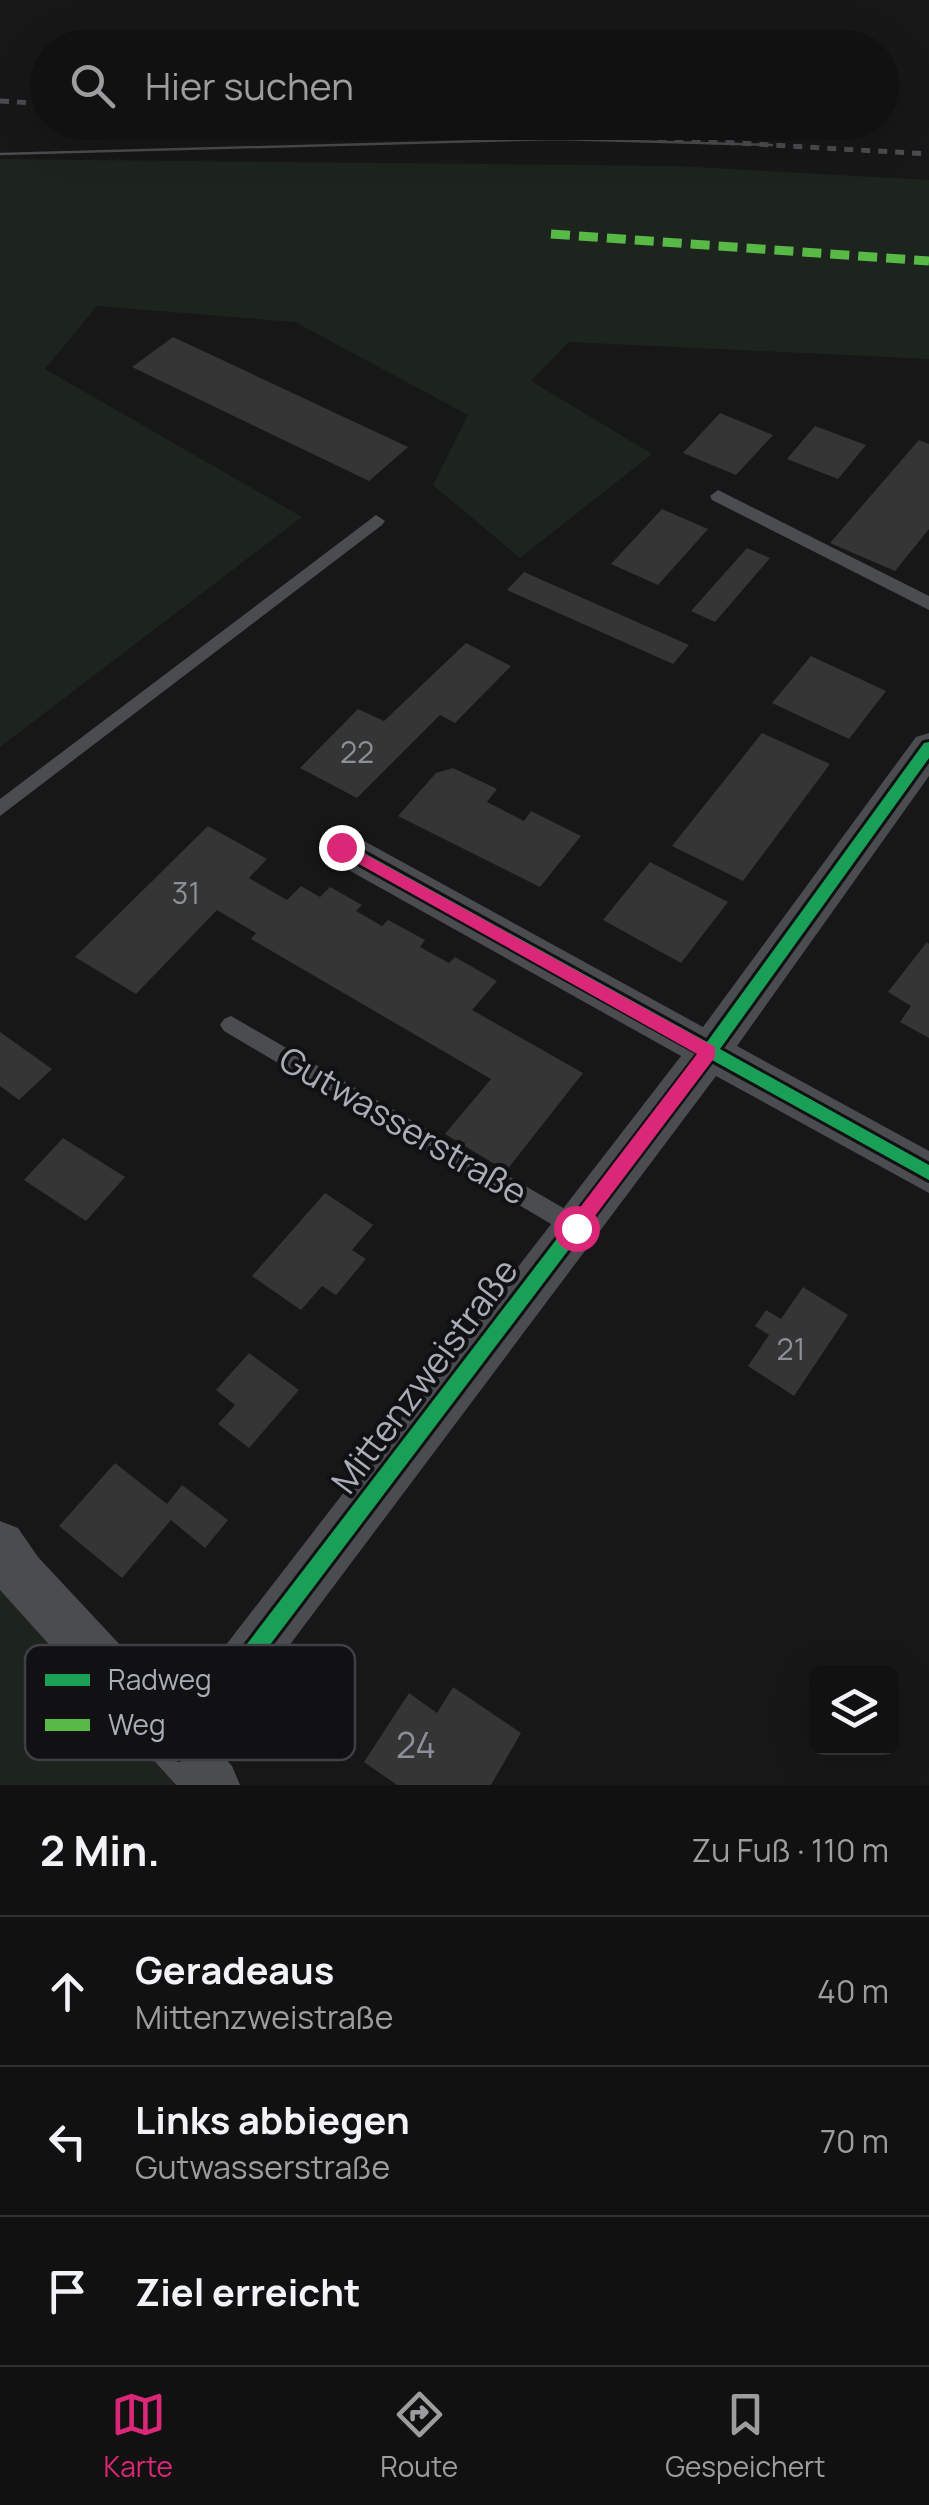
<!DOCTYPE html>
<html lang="de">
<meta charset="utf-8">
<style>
:root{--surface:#111;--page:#1a1a1a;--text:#f1f3f6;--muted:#9c9d9f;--line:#303131;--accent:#db2777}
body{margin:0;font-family:Manrope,sans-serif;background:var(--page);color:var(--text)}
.controls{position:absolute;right:30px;bottom:30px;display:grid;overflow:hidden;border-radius:15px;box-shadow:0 10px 40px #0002}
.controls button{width:90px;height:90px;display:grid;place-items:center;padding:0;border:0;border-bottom:2px solid var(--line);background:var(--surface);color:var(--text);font:50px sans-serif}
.stop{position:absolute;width:30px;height:30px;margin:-22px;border:8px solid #db2777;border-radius:50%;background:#fff}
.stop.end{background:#db2777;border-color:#fff;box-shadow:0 2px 10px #0008}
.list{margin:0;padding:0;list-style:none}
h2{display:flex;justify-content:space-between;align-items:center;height:130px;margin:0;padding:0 40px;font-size:42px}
h2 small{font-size:32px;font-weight:400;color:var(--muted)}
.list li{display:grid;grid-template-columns:65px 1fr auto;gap:30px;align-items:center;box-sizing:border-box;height:150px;padding:0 40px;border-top:2px solid var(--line)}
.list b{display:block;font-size:38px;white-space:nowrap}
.list p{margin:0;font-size:32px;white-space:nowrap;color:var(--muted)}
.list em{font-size:32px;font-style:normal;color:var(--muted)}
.icon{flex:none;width:55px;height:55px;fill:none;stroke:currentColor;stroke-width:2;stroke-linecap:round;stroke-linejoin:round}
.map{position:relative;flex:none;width:929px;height:1785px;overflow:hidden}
.search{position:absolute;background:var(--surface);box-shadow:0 10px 40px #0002;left:30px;right:30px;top:30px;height:110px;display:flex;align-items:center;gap:25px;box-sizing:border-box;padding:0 35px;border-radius:55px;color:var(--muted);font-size:38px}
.sheet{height:580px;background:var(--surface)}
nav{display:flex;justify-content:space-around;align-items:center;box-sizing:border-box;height:140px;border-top:2px solid var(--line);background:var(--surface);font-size:28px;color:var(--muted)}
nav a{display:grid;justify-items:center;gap:5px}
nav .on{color:var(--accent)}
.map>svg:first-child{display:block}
.green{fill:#1d241e}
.building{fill:#353536}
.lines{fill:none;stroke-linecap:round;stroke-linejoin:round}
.service{fill:#4b4c50;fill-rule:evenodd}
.minor{fill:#4b4c50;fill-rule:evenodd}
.tram{stroke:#4b4c4f;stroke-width:2.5}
.rail{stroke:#4b4c4f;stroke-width:5;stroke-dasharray:9 8;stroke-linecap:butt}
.quiet{stroke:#58b947;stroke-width:9;stroke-dasharray:19 9;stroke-linecap:butt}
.cycleway-casing{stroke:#111113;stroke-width:6}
.cycleway{fill:#1a9f57;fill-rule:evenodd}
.route{fill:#db2777}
.labels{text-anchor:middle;stroke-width:8;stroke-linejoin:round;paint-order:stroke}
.number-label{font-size:30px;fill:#8b8f98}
.street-label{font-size:35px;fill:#a8adb8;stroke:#111113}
.near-number-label{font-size:35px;fill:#8b8f98}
.key{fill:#111113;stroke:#3e4045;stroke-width:2.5}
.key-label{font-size:28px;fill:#a8adb8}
</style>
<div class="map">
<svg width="929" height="1785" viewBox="0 0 929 1785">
<rect width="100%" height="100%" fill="#171717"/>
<g class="green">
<polygon points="0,159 676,166 929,180 929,359 569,342 531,381 652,454 520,558 433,485 468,415 295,322 97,306 45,369 302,517 0,747"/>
<polygon points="0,1586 175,1785 0,1785"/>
</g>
<g class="building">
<polygon points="173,337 408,447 369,481 132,367"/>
<polygon points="720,413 773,435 736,475 683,453"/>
<polygon points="815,426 866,445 838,479 787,459"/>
<polygon points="919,440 929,444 929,529 895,571 830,543"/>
<polygon points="662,509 708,529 658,585 611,564"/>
<polygon points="747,548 770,558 715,622 691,611"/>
<polygon points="524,572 689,645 673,664 507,590"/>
<polygon points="466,643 511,666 455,723 440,715 357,798 300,768 358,709 384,721"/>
<polygon points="811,656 886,691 849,739 772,703"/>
<polygon points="762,733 830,764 743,881 672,846"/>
<polygon points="453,768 497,789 487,802 524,821 531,811 581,836 540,887 398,816 436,773"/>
<polygon points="208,826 267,859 249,878 287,900 301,886 320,897 330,887 362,905 356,911 382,926 388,920 425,940 420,947 449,963 455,957 497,981 472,1010 583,1073 506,1171 445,1134 491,1079 251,939 256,933 217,910 136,994 75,957"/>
<polygon points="650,862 728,902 681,963 603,920"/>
<polygon points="927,942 929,944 929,1038 900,1022 911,1006 888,992"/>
<polygon points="0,1032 52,1069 19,1100 0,1086"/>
<polygon points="63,1138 125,1177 86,1221 24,1180"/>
<polygon points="325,1193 373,1225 352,1250 366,1259 336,1295 322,1286 301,1310 252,1276"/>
<polygon points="803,1287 848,1315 794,1396 748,1366 769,1335 755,1326 766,1310 781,1319"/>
<polygon points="249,1353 299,1390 249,1448 218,1424 235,1405 216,1390"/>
<polygon points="115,1463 167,1504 182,1485 228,1520 205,1548 171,1520 122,1578 59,1526"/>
<polygon points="453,1687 521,1733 491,1785 397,1785 364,1762 409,1693 437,1713"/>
</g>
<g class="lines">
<g class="service">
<polygon points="718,490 929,596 929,610 712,500 710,496"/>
<polygon points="376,515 385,521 382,525 0,816 0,799"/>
<polygon points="231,1016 584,1220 587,1227 584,1234 576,1237 568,1234 224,1031 220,1025 224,1019"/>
</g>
<polygon class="minor" points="929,733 929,776 737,1046 929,1151 929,1193 716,1076 214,1746 232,1766 240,1785 176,1785 0,1590 0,1521 18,1528 38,1557 178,1707 681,1056 327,858 321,847 327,836 341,832 355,836 703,1027 916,737"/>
<polyline class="tram" points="0,154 556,139 772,145"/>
<g class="rail">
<polyline points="0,101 48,104"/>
<polyline points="369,122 929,154"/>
</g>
<polyline class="quiet" points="551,234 929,261"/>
<g class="cycleway-casing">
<polygon id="cycleway" points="929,742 929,758 720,1049 929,1165 929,1180 712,1060 186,1756 179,1759 172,1756 169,1749 172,1742 699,1053 336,851 334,847 336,843 346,843 707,1042 924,743"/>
</g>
<use href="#cycleway" class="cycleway"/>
</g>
<polygon class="route" points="341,841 715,1047 715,1057 582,1233 569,1233 569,1222 697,1054 336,851 333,847"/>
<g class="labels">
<g class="number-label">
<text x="357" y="763">22</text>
<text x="186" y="904">31</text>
<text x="791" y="1360">21</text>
</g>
<g class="street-label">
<text transform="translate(403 1126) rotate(30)" y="12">Gutwasserstraße</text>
<text transform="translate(425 1376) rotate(-53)" y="12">Mittenzweistraße</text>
</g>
<g class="near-number-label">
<text x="416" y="1758">24</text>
</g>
</g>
<rect x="25" y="1645" width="330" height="115" rx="15" class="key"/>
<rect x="45" y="1674" width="45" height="12" fill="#1a9f57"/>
<rect x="45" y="1719" width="45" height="12" fill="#58b947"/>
<g class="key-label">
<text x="108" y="1690">Radweg</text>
<text x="108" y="1735">Weg</text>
</g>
</svg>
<div class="controls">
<button><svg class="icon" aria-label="layers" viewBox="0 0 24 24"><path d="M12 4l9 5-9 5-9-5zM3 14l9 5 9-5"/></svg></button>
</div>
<div class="stop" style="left:576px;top:1228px"></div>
<div class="stop end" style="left:341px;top:847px"></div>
<div class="search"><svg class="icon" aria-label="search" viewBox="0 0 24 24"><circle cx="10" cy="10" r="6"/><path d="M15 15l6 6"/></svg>Hier suchen</div>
</div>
<section class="sheet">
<h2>2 Min.<small>Zu Fuß · 110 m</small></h2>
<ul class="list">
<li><svg class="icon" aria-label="ahead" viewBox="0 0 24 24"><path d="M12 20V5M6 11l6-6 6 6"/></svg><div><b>Geradeaus</b><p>Mittenzweistraße</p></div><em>40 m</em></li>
<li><svg class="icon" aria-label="left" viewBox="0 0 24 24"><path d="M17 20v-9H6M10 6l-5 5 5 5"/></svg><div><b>Links abbiegen</b><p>Gutwasserstraße</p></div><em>70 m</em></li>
<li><svg class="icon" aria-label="arrive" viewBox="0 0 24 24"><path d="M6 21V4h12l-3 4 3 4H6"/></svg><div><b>Ziel erreicht</b></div></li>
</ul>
</section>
<nav>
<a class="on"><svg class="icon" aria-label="map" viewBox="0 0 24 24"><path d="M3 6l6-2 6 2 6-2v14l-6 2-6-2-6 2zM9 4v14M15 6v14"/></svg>Karte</a>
<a><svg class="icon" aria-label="directions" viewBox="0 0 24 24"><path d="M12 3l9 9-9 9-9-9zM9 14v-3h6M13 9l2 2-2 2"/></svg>Route</a>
<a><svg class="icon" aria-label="saved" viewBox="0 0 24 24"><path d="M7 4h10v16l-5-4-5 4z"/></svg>Gespeichert</a>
</nav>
